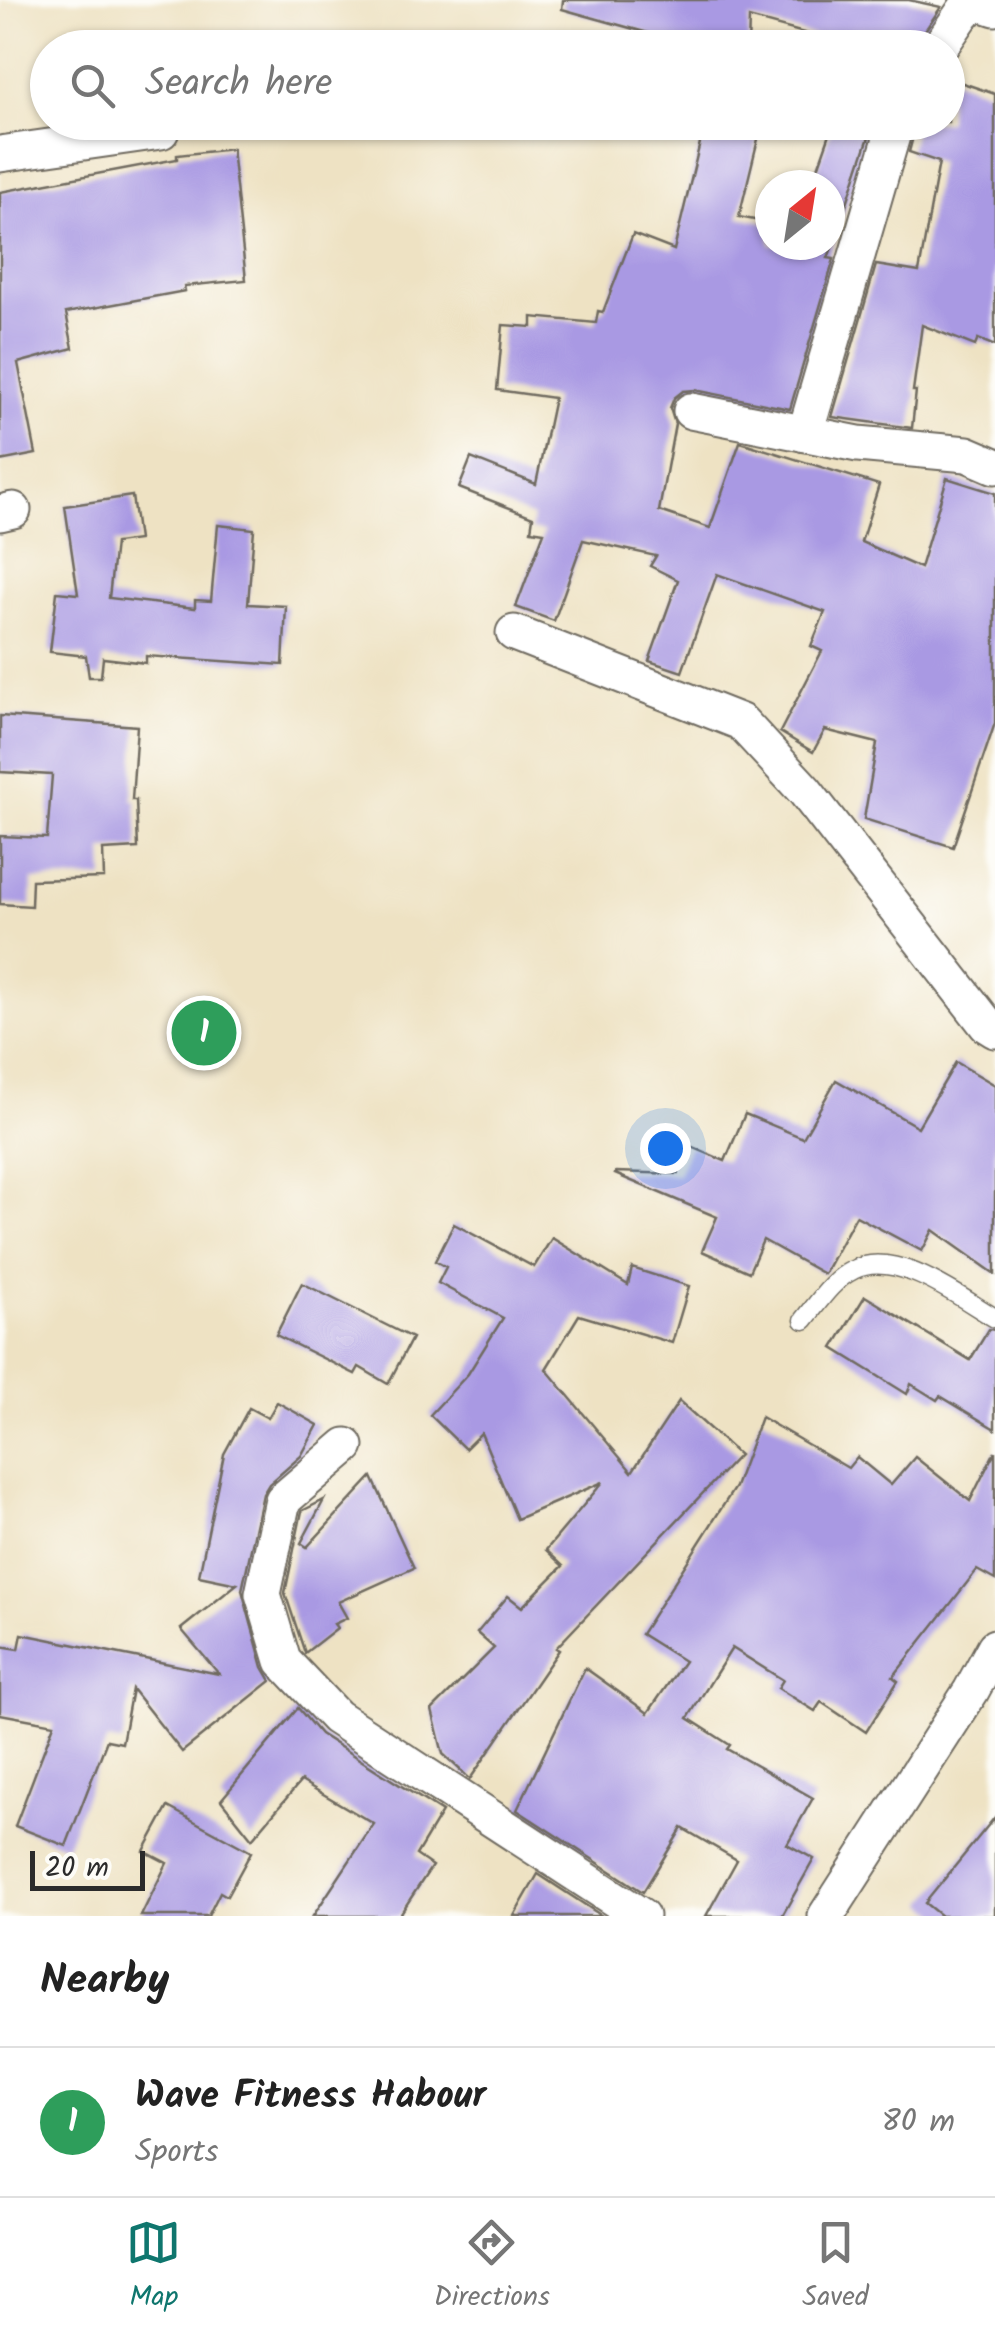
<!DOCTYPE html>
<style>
:root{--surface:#fff;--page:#f2f2f2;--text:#222;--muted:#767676;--line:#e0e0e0;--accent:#0f766e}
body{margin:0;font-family:Kalam,sans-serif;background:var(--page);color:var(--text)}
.compass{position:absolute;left:755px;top:170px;width:90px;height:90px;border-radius:50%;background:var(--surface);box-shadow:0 2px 8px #0004;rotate:30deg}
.scale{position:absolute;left:30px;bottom:25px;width:115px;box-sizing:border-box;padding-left:10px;border:5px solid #2b2b2b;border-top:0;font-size:28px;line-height:35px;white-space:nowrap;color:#2b2b2b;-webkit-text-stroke:8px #fdfcf7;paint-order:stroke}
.you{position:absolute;left:665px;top:1148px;width:35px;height:35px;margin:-25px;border:8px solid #fff;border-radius:50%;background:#1a73e8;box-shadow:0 0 0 15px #1a73e833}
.badge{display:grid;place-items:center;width:65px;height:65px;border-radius:50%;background:var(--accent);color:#fff;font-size:32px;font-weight:700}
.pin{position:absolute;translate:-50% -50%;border:5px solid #fff;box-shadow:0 2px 10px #0006}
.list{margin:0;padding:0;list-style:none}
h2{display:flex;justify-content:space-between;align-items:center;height:130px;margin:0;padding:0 40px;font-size:42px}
h2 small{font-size:32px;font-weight:400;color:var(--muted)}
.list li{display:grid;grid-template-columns:65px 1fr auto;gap:30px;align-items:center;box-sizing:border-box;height:150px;padding:0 40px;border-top:2px solid var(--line)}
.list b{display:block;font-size:38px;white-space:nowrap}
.list p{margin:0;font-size:32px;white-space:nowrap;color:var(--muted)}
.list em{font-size:32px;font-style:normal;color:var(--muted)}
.icon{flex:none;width:55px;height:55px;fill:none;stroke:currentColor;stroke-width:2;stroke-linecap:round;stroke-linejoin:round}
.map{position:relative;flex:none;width:995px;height:1916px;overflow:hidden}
.search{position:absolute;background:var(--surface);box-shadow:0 2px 8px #0004;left:30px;right:30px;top:30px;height:110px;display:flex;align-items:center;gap:25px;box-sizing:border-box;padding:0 35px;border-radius:55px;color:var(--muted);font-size:38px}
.sheet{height:280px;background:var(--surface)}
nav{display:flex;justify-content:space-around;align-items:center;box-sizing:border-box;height:140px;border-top:2px solid var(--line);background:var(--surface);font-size:28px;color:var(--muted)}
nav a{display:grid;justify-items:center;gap:5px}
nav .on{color:var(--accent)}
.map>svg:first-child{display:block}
.building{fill:#a999e3}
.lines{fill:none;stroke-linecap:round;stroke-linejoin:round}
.lane-casing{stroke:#6f6b60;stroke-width:21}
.street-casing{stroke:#6f6b60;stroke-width:39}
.lane{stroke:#fff;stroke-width:18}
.street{stroke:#fff;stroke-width:35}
</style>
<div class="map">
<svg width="995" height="1916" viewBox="0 0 995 1916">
<rect width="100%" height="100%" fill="#fdfcf7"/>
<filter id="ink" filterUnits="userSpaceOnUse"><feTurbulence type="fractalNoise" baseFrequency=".01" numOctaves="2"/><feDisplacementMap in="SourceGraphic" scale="20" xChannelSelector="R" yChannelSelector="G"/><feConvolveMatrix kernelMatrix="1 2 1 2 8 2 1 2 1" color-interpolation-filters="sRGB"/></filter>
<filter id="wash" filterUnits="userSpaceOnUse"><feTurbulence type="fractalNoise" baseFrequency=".0048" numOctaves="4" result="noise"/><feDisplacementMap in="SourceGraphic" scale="40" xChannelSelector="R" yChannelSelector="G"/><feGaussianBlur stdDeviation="2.25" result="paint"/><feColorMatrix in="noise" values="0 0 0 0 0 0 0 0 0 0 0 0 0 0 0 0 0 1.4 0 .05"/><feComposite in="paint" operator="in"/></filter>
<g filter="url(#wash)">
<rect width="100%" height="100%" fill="#eee2c3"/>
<g id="blocks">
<g class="building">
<polygon points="563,0 909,0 941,7 924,32 897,48 836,48 837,42 749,18 748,48 671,48 646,43 648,33 562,9"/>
<polygon points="948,78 995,94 995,346 978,339 975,346 922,325 913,391 916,391 912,428 832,417 876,265 919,272 939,162 909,152 917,122 948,122"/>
<polygon points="705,122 759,135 739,217 770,223 770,245 833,245 828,258 834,259 790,409 695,390 683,391 674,398 670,408 675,424 659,511 710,528 740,442 747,444 879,485 861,542 920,568 947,478 995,493 995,723 953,847 864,819 877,743 825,730 813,752 780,732 822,651 811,646 825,612 717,574 682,672 649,661 678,580 650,566 656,556 583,540 554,621 516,607 544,532 531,530 533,517 459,488 471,458 536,484 554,398 497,390 503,325 532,327 532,317 596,323 598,311 603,312 633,234 674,250"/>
<polygon points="834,122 874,122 833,245 830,244 830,185 812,185"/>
<polygon points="232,149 246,280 184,286 185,291 66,313 73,348 18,363 36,454 0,461 0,192 177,159 177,155"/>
<polygon points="132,496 138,540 115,543 109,598 195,608 195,600 211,601 218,525 254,529 248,604 286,606 283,665 146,656 146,663 103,658 101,677 89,677 86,656 50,652 57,592 78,594 65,506"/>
<polygon points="0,716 137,726 132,800 136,800 138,848 103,850 104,878 32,880 31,906 0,904 0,836 47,838 52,775 0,772"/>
<polygon points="956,1062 995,1085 995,1274 933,1230 922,1251 856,1216 824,1274 763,1240 749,1272 702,1251 717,1217 615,1174 616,1172 678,1174 690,1146 725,1161 745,1114 803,1138 836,1080 918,1127"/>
<polygon points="454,1224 534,1267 552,1238 628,1285 632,1268 689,1286 672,1343 579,1315 546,1369 632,1472 679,1401 739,1455 556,1648 559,1650 470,1779 443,1754 432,1710 494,1648 477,1633 508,1596 522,1607 563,1566 546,1550 603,1482 517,1519 481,1433 465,1449 430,1415 468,1374 503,1318 438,1283 446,1267 435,1261"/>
<polygon points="302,1283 412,1338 388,1384 359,1367 355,1374 276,1335"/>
<polygon points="865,1296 970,1360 989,1329 995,1330 995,1429 940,1396 937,1400 911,1384 907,1394 833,1348"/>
<polygon points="277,1402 318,1425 301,1456 269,1484 263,1494 242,1590 263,1667 271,1681 182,1752 132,1689 122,1743 107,1740 66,1846 15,1826 54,1724 0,1714 0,1646 19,1649 22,1634 219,1674 181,1629 237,1584 199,1576 224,1454 249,1408 268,1418"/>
<polygon points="761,1417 848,1468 857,1457 891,1485 915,1457 970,1501 995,1451 995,1580 977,1570 893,1677 898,1681 866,1732 821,1702 815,1711 778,1688 783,1680 732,1648 688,1718 730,1745 727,1749 813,1798 787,1844 814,1859 782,1916 706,1916 737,1860 682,1828 643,1892 517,1810 585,1668 648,1713 684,1661 641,1634 735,1487"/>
<polygon points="372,1477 414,1568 338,1602 347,1618 334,1624 337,1628 305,1653 285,1593 302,1511 324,1500 301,1543 307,1547"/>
<polygon points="298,1708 320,1734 442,1812 416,1855 432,1866 399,1916 313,1916 374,1824 301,1781 252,1839 221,1800"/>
<polygon points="168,1807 251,1852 227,1896 220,1892 208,1916 141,1916 167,1863 144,1851"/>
<polygon points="995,1817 995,1916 941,1916 925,1903"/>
<polygon points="538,1874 602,1916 514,1916"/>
</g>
</g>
</g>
<g filter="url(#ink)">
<use href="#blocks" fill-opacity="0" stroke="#6f6b60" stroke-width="2.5"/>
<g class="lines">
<g class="lane-casing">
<path id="lane" d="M804,1320c14,-17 28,-40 49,-50 43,-22 106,27 142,48"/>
</g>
<g class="street-casing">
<g id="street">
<polyline points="939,48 965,10 980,3 995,8"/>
<polyline points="0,154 161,131"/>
<polyline points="691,411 858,444 967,454 995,466"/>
<polyline points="805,434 896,122"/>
<polyline points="0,513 13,510"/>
<polyline points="514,633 741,722 805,791 987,1025 995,1030"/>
<polyline points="346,1446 283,1500 263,1594 283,1661 336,1717 641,1916"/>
<polyline points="826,1916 971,1691 995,1647"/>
</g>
</g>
<use href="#lane" class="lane"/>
<use href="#street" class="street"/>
</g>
</g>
</svg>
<svg class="compass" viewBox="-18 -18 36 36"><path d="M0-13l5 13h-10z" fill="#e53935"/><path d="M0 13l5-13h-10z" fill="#767676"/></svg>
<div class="scale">20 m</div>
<div class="you"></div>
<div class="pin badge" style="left:204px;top:1033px;background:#2e9e5b">1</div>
<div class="search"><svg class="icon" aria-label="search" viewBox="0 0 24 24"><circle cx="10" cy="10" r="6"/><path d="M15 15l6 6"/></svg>Search here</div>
</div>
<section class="sheet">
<h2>Nearby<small></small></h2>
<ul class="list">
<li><span class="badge" style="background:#2e9e5b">1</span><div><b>Wave Fitness Habour</b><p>Sports</p></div><em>80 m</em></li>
</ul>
</section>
<nav>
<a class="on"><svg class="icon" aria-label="map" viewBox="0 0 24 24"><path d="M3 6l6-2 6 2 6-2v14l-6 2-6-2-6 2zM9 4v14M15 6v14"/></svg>Map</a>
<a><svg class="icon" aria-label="directions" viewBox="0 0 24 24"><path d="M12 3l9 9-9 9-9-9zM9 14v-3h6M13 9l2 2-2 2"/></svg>Directions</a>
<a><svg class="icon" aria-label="saved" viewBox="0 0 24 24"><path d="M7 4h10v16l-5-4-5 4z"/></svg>Saved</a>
</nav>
